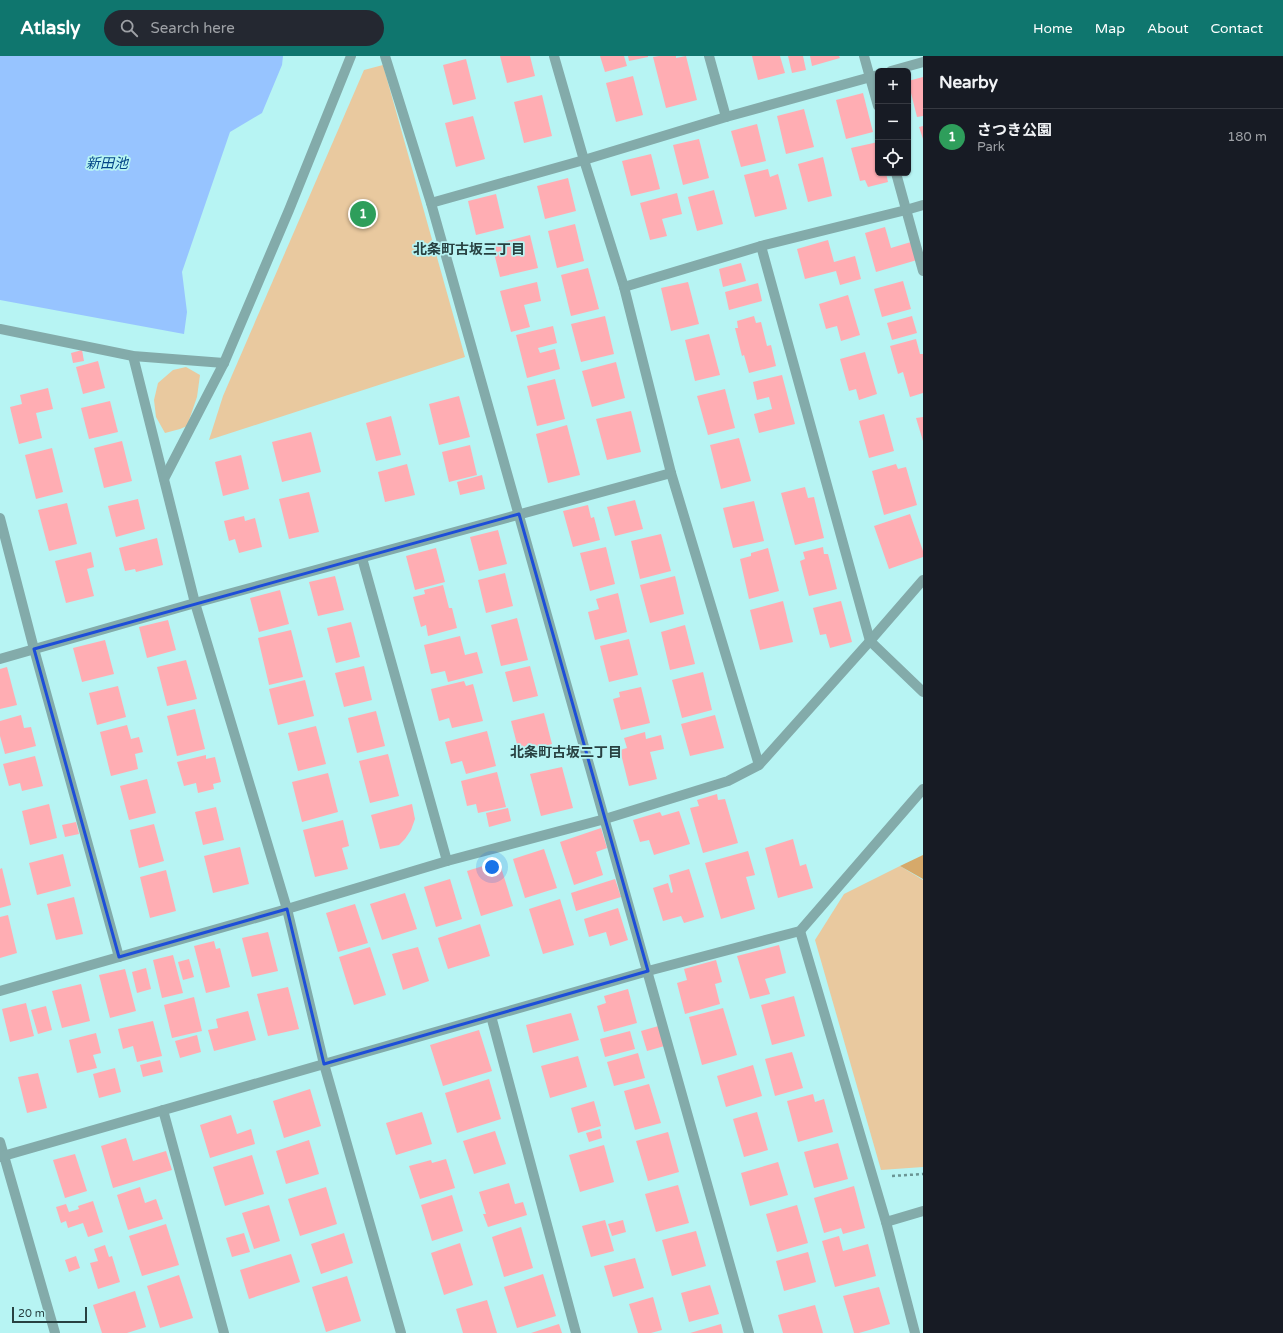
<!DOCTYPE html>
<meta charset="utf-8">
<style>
:root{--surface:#171b24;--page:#242831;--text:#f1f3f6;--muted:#9ea1a6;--line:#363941;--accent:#0f766e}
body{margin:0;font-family:"Varela Round","Noto Sans JP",sans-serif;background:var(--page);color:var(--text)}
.controls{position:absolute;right:12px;top:12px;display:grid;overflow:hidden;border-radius:6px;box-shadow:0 1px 3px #0004}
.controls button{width:36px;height:36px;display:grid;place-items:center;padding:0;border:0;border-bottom:1px solid var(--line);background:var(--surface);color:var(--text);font:20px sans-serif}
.scale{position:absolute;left:12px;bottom:10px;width:75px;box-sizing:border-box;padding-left:4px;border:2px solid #284141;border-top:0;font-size:11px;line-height:14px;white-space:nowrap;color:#284141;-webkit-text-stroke:3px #b7f4f3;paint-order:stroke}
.you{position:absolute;left:492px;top:811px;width:14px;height:14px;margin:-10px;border:3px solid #fff;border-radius:50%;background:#1a73e8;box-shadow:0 0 0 6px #1a73e833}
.badge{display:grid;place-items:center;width:26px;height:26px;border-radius:50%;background:var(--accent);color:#fff;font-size:13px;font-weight:700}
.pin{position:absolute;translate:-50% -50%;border:2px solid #fff;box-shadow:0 1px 4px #0006}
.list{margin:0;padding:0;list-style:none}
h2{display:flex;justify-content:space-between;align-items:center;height:52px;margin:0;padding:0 16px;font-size:17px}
h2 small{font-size:13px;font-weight:400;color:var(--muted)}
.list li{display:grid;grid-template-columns:26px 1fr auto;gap:12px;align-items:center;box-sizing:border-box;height:56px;padding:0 16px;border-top:1px solid var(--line)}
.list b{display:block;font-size:15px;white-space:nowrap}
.list p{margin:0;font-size:13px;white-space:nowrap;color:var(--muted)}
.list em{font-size:13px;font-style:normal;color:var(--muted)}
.icon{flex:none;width:22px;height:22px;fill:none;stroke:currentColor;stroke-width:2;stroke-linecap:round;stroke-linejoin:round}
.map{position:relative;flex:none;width:923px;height:1277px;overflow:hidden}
header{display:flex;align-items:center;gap:24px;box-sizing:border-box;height:56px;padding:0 20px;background:var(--accent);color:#fff}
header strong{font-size:19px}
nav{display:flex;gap:22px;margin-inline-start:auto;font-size:14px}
.search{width:280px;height:36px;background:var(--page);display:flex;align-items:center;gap:10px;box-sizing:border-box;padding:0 14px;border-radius:22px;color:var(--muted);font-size:15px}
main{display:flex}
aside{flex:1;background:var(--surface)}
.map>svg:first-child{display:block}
.green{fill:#e9c99f}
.forest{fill:#d6a96a}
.water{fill:#97c4ff}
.building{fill:#ffadb3}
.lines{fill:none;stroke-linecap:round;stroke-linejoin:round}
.path{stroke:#6b9594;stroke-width:2.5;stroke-dasharray:3 3;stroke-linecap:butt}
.minor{stroke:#83abaa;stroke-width:10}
.marked{fill:none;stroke:#1d4ed8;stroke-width:3;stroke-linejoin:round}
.labels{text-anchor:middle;stroke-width:3.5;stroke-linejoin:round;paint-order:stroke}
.water-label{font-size:14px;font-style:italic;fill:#044688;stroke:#b7f4f3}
.neighbourhood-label{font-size:14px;font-weight:bold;fill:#284141;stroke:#b7f4f3}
</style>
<header>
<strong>Atlasly</strong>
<div class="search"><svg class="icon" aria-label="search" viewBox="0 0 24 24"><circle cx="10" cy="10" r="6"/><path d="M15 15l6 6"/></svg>Search here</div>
<nav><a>Home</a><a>Map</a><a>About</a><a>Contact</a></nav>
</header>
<main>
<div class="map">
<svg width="923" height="1277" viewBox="0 0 923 1277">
<rect width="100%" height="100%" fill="#b7f4f3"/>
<g class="green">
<polygon points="383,9 465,301 209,384 223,340 364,14"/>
<polygon points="186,311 200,319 197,341 187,370 180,373 165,377 156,361 154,344 158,327 173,314"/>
<polygon points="900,810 923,824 923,1111 881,1114 815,884 844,838"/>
</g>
<polygon class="forest" points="923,799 923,823 900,810"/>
<polygon class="water" points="0,0 283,0 282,9 262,57 230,76 182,216 187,256 184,278 0,244"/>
<g class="building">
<polygon points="500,0 530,0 535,20 507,27"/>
<polygon points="600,0 624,0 627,10 605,16"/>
<polygon points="628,0 648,0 648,1 629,5"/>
<polygon points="659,0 676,0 676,2 686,0 697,44 666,52 653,1"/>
<polygon points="752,0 780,0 785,17 758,24"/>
<polygon points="788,0 803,0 806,14 792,17"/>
<polygon points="810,0 839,0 840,2 812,10"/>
<polygon points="466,3 476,43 453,49 443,9"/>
<polygon points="633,20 643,59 616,66 606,27"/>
<polygon points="923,21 923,60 917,61 908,25"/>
<polygon points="863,37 873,76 846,83 836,44"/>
<polygon points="542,39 552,80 524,87 514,46"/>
<polygon points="804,53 814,91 786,98 777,60"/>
<polygon points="473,60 485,103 456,111 445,67"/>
<polygon points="757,68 766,105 741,111 731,75"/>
<polygon points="923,70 923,83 919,71"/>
<polygon points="699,83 709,122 683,129 673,89"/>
<polygon points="878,86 878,117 886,117 888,126 868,131 865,124 860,125 851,92"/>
<polygon points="651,98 660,133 631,140 622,105"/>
<polygon points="823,101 832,140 808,146 798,108"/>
<polygon points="768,113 770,121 778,118 787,153 755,161 744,119"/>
<polygon points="568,122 576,155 545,163 537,130"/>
<polygon points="714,134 723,168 697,175 688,141"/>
<polygon points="677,137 682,158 662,163 667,180 650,184 640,147"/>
<polygon points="496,138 504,172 476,179 468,145"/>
<polygon points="575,168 584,205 557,212 548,175"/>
<polygon points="885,171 891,192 911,186 917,204 876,216 865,177"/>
<polygon points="530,179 538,212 500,221 492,189"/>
<polygon points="828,184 834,206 855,200 861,223 840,229 836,215 805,223 797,193"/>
<polygon points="741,207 746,225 723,231 719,213"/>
<polygon points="588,212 599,253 571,260 561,219"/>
<polygon points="903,225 911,253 882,261 874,233"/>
<polygon points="537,226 541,245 524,249 530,271 511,276 500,235"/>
<polygon points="688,226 699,268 671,275 661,232"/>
<polygon points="758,227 762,245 729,254 725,236"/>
<polygon points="848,239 860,279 841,285 837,270 826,273 819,248"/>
<polygon points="605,260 614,298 581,306 571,268"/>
<polygon points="754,260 756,267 761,266 767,290 771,289 776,310 749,317 744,299 742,300 735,272 738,272 737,265"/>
<polygon points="912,260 917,277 892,284 887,267"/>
<polygon points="553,270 557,287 538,292 540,297 555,293 560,313 527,322 516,279"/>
<polygon points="709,278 720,319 695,325 685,284"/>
<polygon points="916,283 920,298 923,298 923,337 910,341 903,316 898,318 890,290"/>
<polygon points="82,294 84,305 73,307 71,297"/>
<polygon points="865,296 877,338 859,344 856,333 849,335 840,303"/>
<polygon points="98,305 105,332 83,338 76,311"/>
<polygon points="616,306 625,342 592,351 582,315"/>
<polygon points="782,319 795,368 759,377 754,358 772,353 769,341 757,344 753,326"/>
<polygon points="555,323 565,363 537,370 527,330"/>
<polygon points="48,332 53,353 36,357 42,382 19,388 10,351 22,348 20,339"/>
<polygon points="725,333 735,372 708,379 697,340"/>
<polygon points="459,340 470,381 439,389 429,348"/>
<polygon points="110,345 118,376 89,383 81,352"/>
<polygon points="631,355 641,396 607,404 596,363"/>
<polygon points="884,358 894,395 869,402 859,365"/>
<polygon points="391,360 401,399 376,405 366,367"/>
<polygon points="923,361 923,385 916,362"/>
<polygon points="567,369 580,419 548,427 536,378"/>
<polygon points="311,376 321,416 282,426 272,386"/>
<polygon points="739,382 751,425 721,433 710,389"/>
<polygon points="122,385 132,425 104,432 94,392"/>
<polygon points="470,389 477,419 449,426 442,396"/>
<polygon points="52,392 63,436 36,443 25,399"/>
<polygon points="241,399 249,433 223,440 215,406"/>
<polygon points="407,408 415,439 385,446 378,416"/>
<polygon points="896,408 898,413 906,411 917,449 884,459 872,415"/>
<polygon points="482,419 485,433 460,439 457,426"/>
<polygon points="805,431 808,442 814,441 824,482 795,489 781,437"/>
<polygon points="309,436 319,476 289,483 279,443"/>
<polygon points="138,443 145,473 116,481 108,450"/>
<polygon points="635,444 643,473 615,480 607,451"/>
<polygon points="754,445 764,485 733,492 723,452"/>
<polygon points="67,447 77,488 49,495 38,454"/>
<polygon points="588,449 591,462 594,461 600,484 573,491 563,455"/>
<polygon points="910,458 923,495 923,501 889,513 874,470"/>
<polygon points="244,460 245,465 255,462 262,491 239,497 235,483 229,485 224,465"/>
<polygon points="498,474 507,508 479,515 470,481"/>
<polygon points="661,478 671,515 640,523 631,485"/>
<polygon points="157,482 163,509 136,516 135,513 125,515 119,492"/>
<polygon points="606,491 615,528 590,535 580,497"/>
<polygon points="823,491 824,498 828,498 837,533 809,540 800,505 805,503 803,496"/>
<polygon points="436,492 445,526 415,534 406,500"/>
<polygon points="768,492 779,535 749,543 740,503 751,500 751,497"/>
<polygon points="91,496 94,511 87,513 94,540 66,547 55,505"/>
<polygon points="505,517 513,550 486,557 478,524"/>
<polygon points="335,520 344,554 318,560 309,526"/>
<polygon points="675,520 684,558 650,567 640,529"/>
<polygon points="443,529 449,552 452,552 457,572 428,580 426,569 421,571 413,541 425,538 424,534"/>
<polygon points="280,534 289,568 259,576 250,542"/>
<polygon points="618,537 627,576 595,584 588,556 599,553 596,543"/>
<polygon points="783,545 793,586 760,594 750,554"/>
<polygon points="841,545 852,586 830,592 826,578 820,579 813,552"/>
<polygon points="517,562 528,604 501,610 491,569"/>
<polygon points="168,564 176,594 147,602 139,571"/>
<polygon points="351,566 360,601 336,607 327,572"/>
<polygon points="685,569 695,608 670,614 661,576"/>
<polygon points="291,574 303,621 269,629 258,582"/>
<polygon points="460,580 465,599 477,596 483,617 448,626 445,615 431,618 424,589"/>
<polygon points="629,583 638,619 609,626 600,590"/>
<polygon points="105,584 114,618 82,626 73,592"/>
<polygon points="186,604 197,643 167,650 157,611"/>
<polygon points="364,610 372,644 344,651 335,617"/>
<polygon points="530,610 538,640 513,646 505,616"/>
<polygon points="7,611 17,649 0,653 0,613"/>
<polygon points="703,616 712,654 682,662 672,624"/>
<polygon points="305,624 314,660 278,669 269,633"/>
<polygon points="464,625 466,630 473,628 483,665 452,672 449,662 439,665 431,633"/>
<polygon points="118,630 126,661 97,669 89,637"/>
<polygon points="641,631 650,667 621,674 613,643 620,641 619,636"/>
<polygon points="195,653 205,693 177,700 167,660"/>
<polygon points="376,655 385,690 357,697 348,662"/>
<polygon points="544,657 552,688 519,696 511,665"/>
<polygon points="21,659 24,672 31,671 36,690 5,698 0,680 0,665"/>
<polygon points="715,659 724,692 690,700 681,668"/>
<polygon points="127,669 131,683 139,681 143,696 135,698 138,713 111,720 100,676"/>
<polygon points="316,670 326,708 298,715 288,677"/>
<polygon points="487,675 496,710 466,718 462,705 451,708 445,686"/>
<polygon points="645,676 646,683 661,679 664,693 650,696 657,723 629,730 620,694 627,692 624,682"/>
<polygon points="388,698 399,740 370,747 359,705"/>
<polygon points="206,699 206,703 215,701 221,726 213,728 214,733 198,737 196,727 184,730 177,706"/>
<polygon points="35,700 43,730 22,735 20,727 9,730 3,708"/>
<polygon points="562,711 573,752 541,760 530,718"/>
<polygon points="497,716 506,751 478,757 476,748 467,750 461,725"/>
<polygon points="328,717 338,756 302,766 292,726"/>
<polygon points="147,723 156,757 129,764 120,730"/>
<polygon points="717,738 718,744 725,743 738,787 703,797 690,752 699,750 697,744"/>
<polygon points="49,748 57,782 30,789 22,755"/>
<polygon points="412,748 415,763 411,774 405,783 399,789 380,793 371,759"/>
<polygon points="216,751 224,784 203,789 195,756"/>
<polygon points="508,752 511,765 489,771 486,757"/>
<polygon points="679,755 690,788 654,799 649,784 640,786 633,764 660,756 662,760"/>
<polygon points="343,764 349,790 342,792 348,813 315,821 303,774"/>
<polygon points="76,766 79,778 65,781 62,769"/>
<polygon points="154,768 164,805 139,812 130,774"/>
<polygon points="601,772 607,792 596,796 603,819 574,829 560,786"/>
<polygon points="793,783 800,810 806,808 813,832 778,842 765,792"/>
<polygon points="240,791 249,828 213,837 204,800"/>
<polygon points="544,793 557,832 525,842 513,803"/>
<polygon points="748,795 755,819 746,821 755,853 721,863 705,807"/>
<polygon points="63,798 71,830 37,839 29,807"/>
<polygon points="499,805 513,850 481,860 467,815"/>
<polygon points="2,812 11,849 0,852 0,813"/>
<polygon points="689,813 704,861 684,867 681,860 663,865 653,832 668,827 671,837 673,836 669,819"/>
<polygon points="166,814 176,855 150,862 140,821"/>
<polygon points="450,823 462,863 436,871 424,831"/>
<polygon points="615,823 621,841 576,855 571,837"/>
<polygon points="405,837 417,873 382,884 370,848"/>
<polygon points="74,841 83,878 56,884 47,848"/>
<polygon points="560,843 574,889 543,898 529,853"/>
<polygon points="355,848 368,887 338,896 326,857"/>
<polygon points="618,852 628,884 610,890 606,876 589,881 584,863"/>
<polygon points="8,859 17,897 0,902 0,861"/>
<polygon points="480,868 490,900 448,913 438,882"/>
<polygon points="268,876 278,915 252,921 242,882"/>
<polygon points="214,885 216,893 220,892 230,931 206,937 194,890"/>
<polygon points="779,889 786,917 765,923 770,938 750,943 737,900"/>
<polygon points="370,891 386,939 354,949 339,901"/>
<polygon points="418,891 429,925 403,934 392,898"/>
<polygon points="173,899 183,937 162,942 153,904"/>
<polygon points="189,903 194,921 183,924 178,906"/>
<polygon points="716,904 722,926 715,928 720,948 685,958 677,927 687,924 684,913"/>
<polygon points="146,912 151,933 137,937 132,916"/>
<polygon points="125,913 136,955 110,962 99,919"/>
<polygon points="81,928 90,965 62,972 52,935"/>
<polygon points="288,931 299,973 268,980 257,938"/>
<polygon points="628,933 637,967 604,976 597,950 606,947 604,940"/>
<polygon points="794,940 805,980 772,989 761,949"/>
<polygon points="194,941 202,975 172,982 164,949"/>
<polygon points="26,947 34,980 10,986 2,953"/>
<polygon points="46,950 52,974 38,978 31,954"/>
<polygon points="723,952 737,999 702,1009 689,961"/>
<polygon points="248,955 256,984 214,995 208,974 218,972 216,963"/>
<polygon points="571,957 579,984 533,997 526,969"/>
<polygon points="153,965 162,1000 137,1006 133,990 123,993 118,973"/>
<polygon points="662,969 668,989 647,995 641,975"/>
<polygon points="479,974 492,1015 443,1030 430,989"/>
<polygon points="630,975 635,993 605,1001 600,983"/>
<polygon points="96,977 101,997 93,999 97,1012 77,1017 69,984"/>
<polygon points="197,979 201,996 180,1002 175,985"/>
<polygon points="792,996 803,1032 775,1040 765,1003"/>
<polygon points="638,997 645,1022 614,1030 607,1006"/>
<polygon points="578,1000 587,1031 550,1042 541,1010"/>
<polygon points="160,1004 163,1016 143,1021 140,1009"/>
<polygon points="753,1009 762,1040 726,1051 717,1020"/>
<polygon points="115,1012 121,1036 99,1042 93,1018"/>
<polygon points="38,1017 47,1052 27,1057 18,1021"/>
<polygon points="489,1023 501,1063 457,1077 445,1037"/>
<polygon points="649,1028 661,1067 635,1074 624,1035"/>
<polygon points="310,1033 321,1070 284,1082 273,1045"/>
<polygon points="813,1038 815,1046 824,1043 833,1076 798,1086 787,1045"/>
<polygon points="594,1045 601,1070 578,1077 571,1052"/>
<polygon points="422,1056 432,1088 396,1099 386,1067"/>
<polygon points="757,1056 768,1094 744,1101 733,1063"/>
<polygon points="231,1059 237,1078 251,1073 255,1088 210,1102 200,1069"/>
<polygon points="600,1073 602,1082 589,1086 586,1077"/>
<polygon points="495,1075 506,1108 474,1118 463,1085"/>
<polygon points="668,1076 679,1116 648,1125 636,1085"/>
<polygon points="126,1082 133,1105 166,1095 172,1114 113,1132 101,1090"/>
<polygon points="309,1084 319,1118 286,1128 276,1095"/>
<polygon points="838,1087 848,1123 814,1132 804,1096"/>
<polygon points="604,1089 614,1126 580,1136 569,1099"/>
<polygon points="75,1098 87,1135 65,1142 53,1104"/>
<polygon points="252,1099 264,1138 225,1150 213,1111"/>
<polygon points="446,1103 455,1132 420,1143 409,1110 431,1104 432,1107"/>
<polygon points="778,1106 788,1139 750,1150 741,1117"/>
<polygon points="509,1127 515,1148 523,1146 527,1159 488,1171 483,1158 486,1158 479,1136"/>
<polygon points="678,1129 689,1167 656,1176 645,1138"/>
<polygon points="854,1130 865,1172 843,1178 841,1172 824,1177 814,1142"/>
<polygon points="140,1131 145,1147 156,1143 163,1163 128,1174 117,1139"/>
<polygon points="326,1131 337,1168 300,1180 288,1143"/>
<polygon points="452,1139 463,1175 432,1185 421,1149"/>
<polygon points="93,1145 103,1176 88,1181 83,1167 68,1172 66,1165 61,1167 56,1151 66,1148 69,1156 79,1153 78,1150"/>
<polygon points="269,1149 280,1185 254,1193 242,1157"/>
<polygon points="797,1149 808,1187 777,1196 766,1158"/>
<polygon points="605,1164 614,1195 591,1201 582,1170"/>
<polygon points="623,1164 626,1176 612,1180 608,1168"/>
<polygon points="166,1168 179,1209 142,1220 129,1180"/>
<polygon points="521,1171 533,1212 504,1221 492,1181"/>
<polygon points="696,1175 706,1210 672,1220 662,1184"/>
<polygon points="244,1177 250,1196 232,1201 226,1182"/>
<polygon points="344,1177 353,1207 321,1218 311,1188"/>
<polygon points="839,1180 843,1195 868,1188 876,1220 835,1231 822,1185"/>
<polygon points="460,1187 473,1229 444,1239 431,1197"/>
<polygon points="105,1189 109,1201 112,1200 120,1226 98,1233 90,1207 98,1205 94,1193"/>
<polygon points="808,1196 816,1226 784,1235 776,1205"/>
<polygon points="291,1198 300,1226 249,1243 240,1214"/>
<polygon points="76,1200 80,1212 69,1216 65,1204"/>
<polygon points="635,1202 644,1232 613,1241 604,1210"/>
<polygon points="543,1218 556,1260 517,1272 504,1231"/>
<polygon points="179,1219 193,1262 160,1272 147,1230"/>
<polygon points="347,1220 361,1265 326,1276 312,1231"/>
<polygon points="710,1229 719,1258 689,1266 681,1237"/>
<polygon points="879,1231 890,1268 859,1277 854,1277 843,1240"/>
<polygon points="135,1235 146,1271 127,1277 102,1277 93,1249"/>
<polygon points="653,1241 662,1274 651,1277 638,1277 629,1248"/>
<polygon points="487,1244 497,1277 463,1277 456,1253"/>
<polygon points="815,1249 823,1277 783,1277 778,1259"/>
<polygon points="559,1268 562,1277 531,1277"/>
<polygon points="721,1268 723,1277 690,1277"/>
</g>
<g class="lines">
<polyline class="path" points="892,1120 923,1118"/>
<g class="minor">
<polyline points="385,0 431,147 749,1277"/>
<polyline points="554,0 584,104 624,231 671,417 759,709"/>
<polyline points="709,0 726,61"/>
<polyline points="864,0 878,50"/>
<polyline points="891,15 923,6"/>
<polyline points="896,117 923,215"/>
<polyline points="431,147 584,104 726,61 878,19"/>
<polyline points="761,190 870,585 923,636"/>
<polyline points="624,231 761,190 906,154 923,149"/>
<polyline points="0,273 133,300 224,307"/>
<polyline points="133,300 195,547 287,853 324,1008 401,1277"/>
<polyline points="164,423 224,307 289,154 351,0"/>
<polyline points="0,462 34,593 119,901"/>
<polyline points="362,502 447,805"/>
<polyline points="0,603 195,547 671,417"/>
<polyline points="800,875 886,1166 923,1155"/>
<polyline points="0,935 287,853 447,805 605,763 728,725 759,709 870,585 923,524"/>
<polyline points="491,960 576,1277"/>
<polyline points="163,1054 224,1277"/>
<polyline points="0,1086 55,1277"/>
<polyline points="0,1101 648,915 800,875 923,733"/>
<polyline points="886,1166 915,1277"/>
</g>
</g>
<path class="marked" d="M519,458l129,457 -324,93 -37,-155 -168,48 -85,-308z"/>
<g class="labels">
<g class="water-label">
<text x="107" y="112">新田池</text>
</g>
<g class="neighbourhood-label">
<text x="469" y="198">北条町古坂三丁目</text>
<text x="566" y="701">北条町古坂二丁目</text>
</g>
</g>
</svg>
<div class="controls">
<button>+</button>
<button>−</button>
<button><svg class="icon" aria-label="locate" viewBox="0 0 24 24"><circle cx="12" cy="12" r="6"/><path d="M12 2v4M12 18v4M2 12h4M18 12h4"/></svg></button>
</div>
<div class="scale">20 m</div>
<div class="you"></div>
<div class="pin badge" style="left:363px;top:158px;background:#2e9e5b">1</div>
</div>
<aside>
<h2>Nearby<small></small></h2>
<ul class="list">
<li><span class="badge" style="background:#2e9e5b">1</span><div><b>さつき公園</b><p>Park</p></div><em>180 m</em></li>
</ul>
</aside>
</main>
